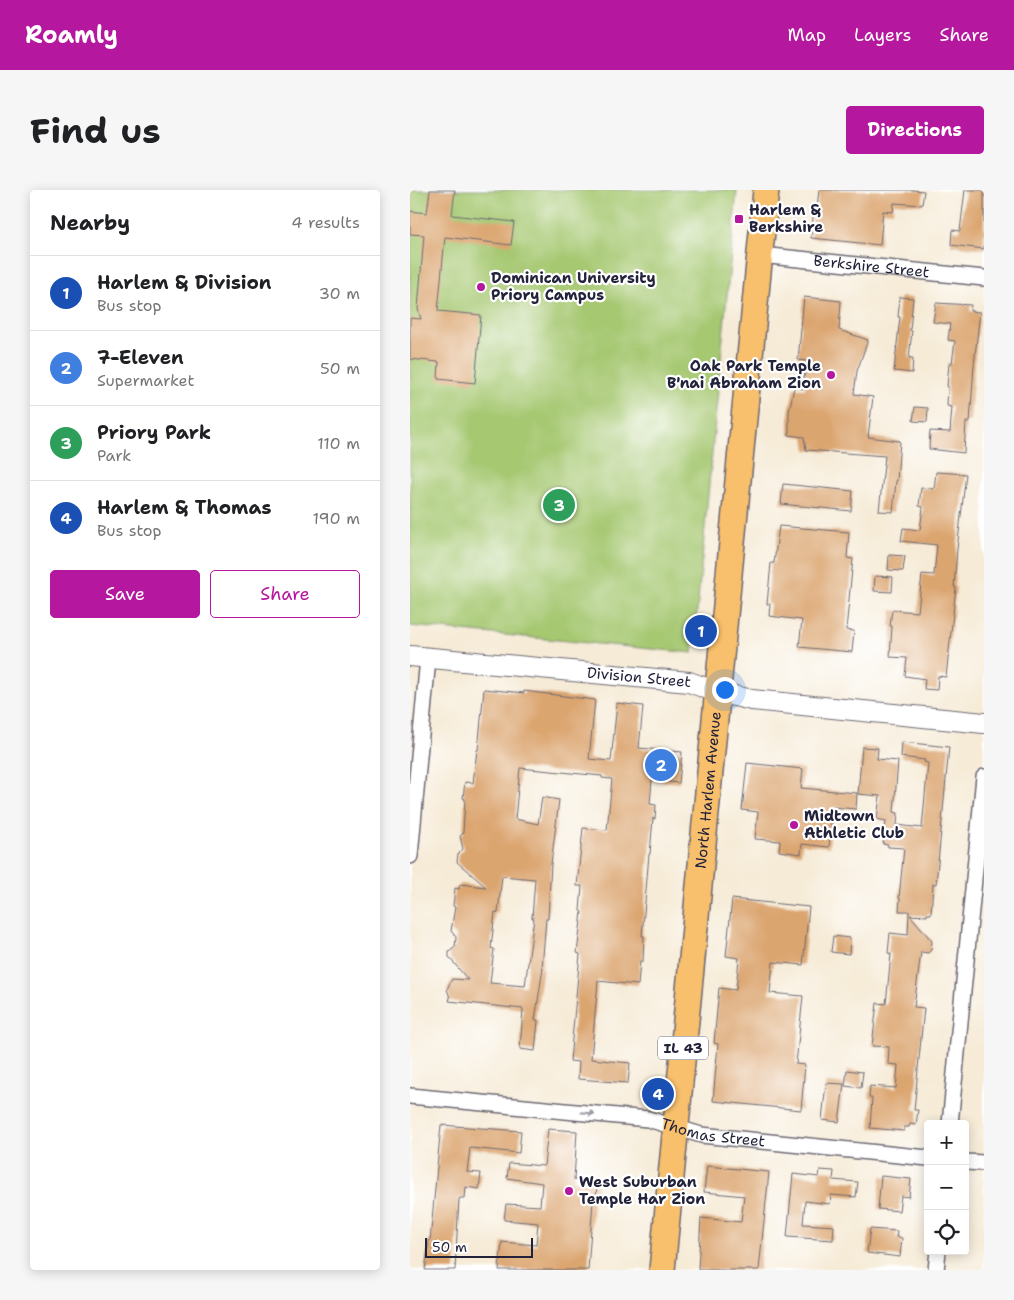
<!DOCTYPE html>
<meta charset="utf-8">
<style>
:root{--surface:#fff;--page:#f6f6f6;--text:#202124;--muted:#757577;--line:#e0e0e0;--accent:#b5179e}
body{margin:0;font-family:"Shantell Sans",sans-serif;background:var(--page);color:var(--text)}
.controls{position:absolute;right:15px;bottom:15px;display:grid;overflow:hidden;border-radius:5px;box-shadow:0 2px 12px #0003}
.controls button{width:45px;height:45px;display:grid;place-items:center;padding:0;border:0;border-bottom:1px solid var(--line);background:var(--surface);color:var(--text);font:25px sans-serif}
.scale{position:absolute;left:15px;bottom:12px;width:108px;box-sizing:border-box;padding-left:5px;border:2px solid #22223b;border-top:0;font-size:14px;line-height:18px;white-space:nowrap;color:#22223b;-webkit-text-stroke:4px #fff;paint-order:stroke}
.you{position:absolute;left:314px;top:499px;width:18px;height:18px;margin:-12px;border:4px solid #fff;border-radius:50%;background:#1a73e8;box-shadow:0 0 0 8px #1a73e833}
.badge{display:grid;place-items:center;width:32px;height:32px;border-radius:50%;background:var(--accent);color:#fff;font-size:16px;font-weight:700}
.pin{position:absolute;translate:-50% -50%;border:2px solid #fff;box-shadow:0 1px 5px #0006}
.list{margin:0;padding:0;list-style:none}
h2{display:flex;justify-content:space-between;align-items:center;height:65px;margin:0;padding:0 20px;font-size:21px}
h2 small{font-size:16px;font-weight:400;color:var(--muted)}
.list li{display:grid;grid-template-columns:32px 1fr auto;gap:15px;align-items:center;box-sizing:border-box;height:75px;padding:0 20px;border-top:1px solid var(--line)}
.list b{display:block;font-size:19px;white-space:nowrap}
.list p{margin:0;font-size:16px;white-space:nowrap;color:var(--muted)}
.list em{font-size:16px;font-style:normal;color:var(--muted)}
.actions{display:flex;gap:10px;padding:15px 20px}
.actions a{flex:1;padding:11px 0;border:1px solid var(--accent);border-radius:5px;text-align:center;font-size:18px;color:var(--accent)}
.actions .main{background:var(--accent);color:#fff}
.icon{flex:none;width:28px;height:28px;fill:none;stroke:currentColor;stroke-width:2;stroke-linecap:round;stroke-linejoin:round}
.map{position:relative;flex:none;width:574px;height:1080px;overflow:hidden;border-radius:5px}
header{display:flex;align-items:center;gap:30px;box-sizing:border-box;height:70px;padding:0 25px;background:var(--accent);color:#fff}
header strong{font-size:24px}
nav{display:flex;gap:28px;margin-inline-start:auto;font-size:18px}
.intro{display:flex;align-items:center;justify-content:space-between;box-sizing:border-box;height:120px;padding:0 30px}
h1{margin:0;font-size:35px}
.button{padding:12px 22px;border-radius:5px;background:var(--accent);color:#fff;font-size:18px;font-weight:700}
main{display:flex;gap:30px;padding:0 30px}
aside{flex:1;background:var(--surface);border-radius:5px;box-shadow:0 2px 12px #0003}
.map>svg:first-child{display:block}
.green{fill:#a6c871;stroke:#647556}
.building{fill:#dba570;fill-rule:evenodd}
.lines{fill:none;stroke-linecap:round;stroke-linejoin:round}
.minor-casing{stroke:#6c6872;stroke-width:18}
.tertiary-casing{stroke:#6c6872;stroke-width:22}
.primary-casing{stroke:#6c6872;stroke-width:28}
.minor{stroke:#fff;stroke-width:15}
.tertiary{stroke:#fff;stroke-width:20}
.primary{stroke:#f8bf6c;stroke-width:25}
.oneway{fill:#9c9ca7}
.poi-dot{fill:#b5179e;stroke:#fff;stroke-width:2}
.labels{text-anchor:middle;stroke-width:4.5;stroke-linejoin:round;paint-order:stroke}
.shield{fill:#fff;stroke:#646476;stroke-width:1}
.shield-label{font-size:14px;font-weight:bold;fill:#22223b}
.poi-label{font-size:15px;font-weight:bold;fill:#22223b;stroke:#fff;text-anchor:start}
.street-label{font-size:15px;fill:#22223b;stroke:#fff}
</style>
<header>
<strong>Roamly</strong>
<nav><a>Map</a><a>Layers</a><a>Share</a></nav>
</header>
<div class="intro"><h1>Find us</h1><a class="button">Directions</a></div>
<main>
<aside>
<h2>Nearby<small>4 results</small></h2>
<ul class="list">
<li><span class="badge" style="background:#1a4fb4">1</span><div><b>Harlem &amp; Division</b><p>Bus stop</p></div><em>30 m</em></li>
<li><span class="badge" style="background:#3f7fe0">2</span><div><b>7-Eleven</b><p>Supermarket</p></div><em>50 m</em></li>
<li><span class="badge" style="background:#2e9e5b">3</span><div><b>Priory Park</b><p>Park</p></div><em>110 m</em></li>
<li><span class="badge" style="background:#1a4fb4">4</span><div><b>Harlem &amp; Thomas</b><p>Bus stop</p></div><em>190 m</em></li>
</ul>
<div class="actions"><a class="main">Save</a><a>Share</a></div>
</aside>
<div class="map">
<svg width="574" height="1080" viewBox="0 0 574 1080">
<rect width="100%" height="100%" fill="#fff"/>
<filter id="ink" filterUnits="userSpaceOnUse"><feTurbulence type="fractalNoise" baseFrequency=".02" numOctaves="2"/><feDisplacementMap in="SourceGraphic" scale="10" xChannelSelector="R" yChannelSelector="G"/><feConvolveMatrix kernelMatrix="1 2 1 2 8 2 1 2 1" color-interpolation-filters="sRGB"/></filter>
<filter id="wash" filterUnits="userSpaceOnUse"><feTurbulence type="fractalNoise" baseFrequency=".0096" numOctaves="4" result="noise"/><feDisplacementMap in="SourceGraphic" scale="20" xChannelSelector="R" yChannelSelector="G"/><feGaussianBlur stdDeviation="1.12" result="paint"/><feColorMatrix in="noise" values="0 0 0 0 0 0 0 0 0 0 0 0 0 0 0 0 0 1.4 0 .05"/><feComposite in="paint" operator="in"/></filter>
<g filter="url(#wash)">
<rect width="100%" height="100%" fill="#f6ebd7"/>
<polygon class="green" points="0,0 327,0 283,463 0,436"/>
<g id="blocks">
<g class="building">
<polygon points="20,0 45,0 42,25 104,32 101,55 35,47 28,121 71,125 65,193 28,189 29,172 0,169 0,128 11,129 8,119 14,45 0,44 0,21 17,23"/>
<polygon points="409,0 503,0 514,1 512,15 484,13 483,22 473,21 470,55 401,48 404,18 407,18"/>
<polygon points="555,0 574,0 574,59 541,55 542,40 550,41"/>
<polygon points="394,107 431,111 429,140 458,150 447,181 444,204 463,207 458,247 490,251 487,291 486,291 483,322 469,321 475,266 396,260 394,247 379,245 379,222 384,198 395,199 394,187 397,171 388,170"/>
<polygon points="490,107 503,108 500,140 502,141 499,168 503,168 502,183 484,181 490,127 488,127"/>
<polygon points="526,113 561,115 560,121 570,122 564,175 560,232 556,232 554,263 519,259 520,241 540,242 542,217 537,216 538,196 537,196 539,173 542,173 545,151 538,150 540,134 523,132"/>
<polygon points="505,217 518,218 517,232 503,231"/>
<polygon points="526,282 556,284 547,359 544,397 546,397 536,487 528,486 527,500 514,499 515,489 495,486 497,468 480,467 482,436 480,436 482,420 508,422 512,384 524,385 527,355 491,351 493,338 510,340 513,317 509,316 511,298 524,299"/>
<polygon points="373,294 443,301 441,321 371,314"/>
<polygon points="369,336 439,342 437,368 443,369 436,440 444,441 442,462 389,457 392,430 359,426 360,414 357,414 361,373 364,373"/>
<polygon points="479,365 495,366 493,381 478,380"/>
<polygon points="465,386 483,387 482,402 464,401"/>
<path d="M74,499l40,4v-2l71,9 -6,59 22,2 6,-58 26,3 -4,42 43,4 -3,31 -27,-3 -2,24 6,1 -1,14 -2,-1 -3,36h-1l-4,48 -3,34h2l-1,25h-3l-2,24 -40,-4 -7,78 39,4 -2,20 -50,-4 1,-17 -9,-1 10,-107 -3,-1 5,-41 -2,-1 2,-25h-5l6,-58 24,2 5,-51 -10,-1v-2l-82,-8 -5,51 23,5 4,-27 17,3 -8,64 -3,55h-2l-4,49h1l-8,52h3l-3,31 -15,-2 3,-40 -74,-8 1,-3 -3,-9 5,-10 16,1 -19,-23v-5l6,-5 1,-10 -5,-6 4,-24 -2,-1 2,-18 4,1 1,-5 26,3 -29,-25 1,-8 5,-5 -3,-13 3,-3 2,-34 -2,-1 2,-16 8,1 4,-33h1zM92,686l33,3 -3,39h2l-9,68 -35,-3 4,-34 -3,-1 4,-36 3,1z"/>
<polygon points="492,552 539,557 526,694 523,694 521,724 517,724 517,726 500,725 522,751 521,760 518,763 511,762 504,817 514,818 504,920 508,920 506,935 500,934 499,937 494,937 494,941 460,938 462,908 459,908 460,896 486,898 488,875 478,874 479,857 462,856 467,813 476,814 481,764 478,763 480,743 498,745 499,721 489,721 490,708 489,708 494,658 478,657 478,655 473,654 476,631 467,629 470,606 448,604 452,557 468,558 467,569 488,571 484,622 488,623 487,635 512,638 518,573 514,572 515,570 491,567"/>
<polygon points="337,573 393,579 391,598 447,603 446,619 423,617 419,657 392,654 391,664 369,661 370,651 345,649 348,622 332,620"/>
<polygon points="322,709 399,717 393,775 363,772 360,803 393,806 386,874 395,875 391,920 303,911 308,854 304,853 309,798 326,800 329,768 316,766"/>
<polygon points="423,746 440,748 439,764 421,762"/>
<polygon points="437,880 453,882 451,898 435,896"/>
<polygon points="416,893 434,894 429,932 412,930"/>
<polygon points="31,935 111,941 109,963 60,958 57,982 71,983 69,999 56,997 55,1008 50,1008 49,1009 45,1080 15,1080 19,1050 20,1051"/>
<polygon points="138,939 167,941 164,990 187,992 186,1011 183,1011 178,1080 89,1080 92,1052 126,1055 128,1033 94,1030 96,1014 130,1016 132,993 97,988 99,973 134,976"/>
<polygon points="297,976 359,982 349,1080 288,1080 291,1028 331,1032 334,1006 294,1002"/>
<polygon points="410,980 424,981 423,990 448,992 446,1007 421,1005 420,1014 395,1011 393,1034 424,1036 423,1050 377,1047 383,984 409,987"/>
<polygon points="471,986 501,989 499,1007 491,1006 489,1021 468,1019"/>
<polygon points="460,1039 487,1041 486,1047 492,1048 490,1067 457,1063"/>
</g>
</g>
</g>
<g filter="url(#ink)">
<use href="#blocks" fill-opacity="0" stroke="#6c6872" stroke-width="1"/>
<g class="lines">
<g class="minor-casing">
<g id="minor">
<path id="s1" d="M350,65l224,23"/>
<polyline points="0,666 18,468"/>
<path id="s2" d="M0,906l238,23 53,16 227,23"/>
<polyline points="540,934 574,587"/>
<polyline points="555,972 574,973"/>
<polyline points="526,1080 528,1061"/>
</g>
</g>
<g class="tertiary-casing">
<g id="tertiary">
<path id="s3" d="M0,466l279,26 28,10 35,8 232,23"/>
</g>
</g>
<g class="primary-casing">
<g id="primary">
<path id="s4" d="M252,1080l104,-1080"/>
</g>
</g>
<use href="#minor" class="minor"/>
<use href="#tertiary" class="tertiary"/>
<use href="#primary" class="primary"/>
</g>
<defs><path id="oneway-solid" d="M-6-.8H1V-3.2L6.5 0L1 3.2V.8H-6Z" transform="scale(1.25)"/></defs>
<use class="oneway" href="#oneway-solid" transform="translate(178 923) rotate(6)"/>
</g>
<g class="poi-dot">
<rect x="324" y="24" width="10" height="10" rx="2.5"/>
<circle cx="71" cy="97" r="5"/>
<circle cx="421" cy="185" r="5"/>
<circle cx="384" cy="635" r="5"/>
<circle cx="159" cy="1001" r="5"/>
</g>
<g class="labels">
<rect class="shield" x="248" y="846.5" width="50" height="23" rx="4"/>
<g class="shield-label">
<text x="273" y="863">IL 43</text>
</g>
<g class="poi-label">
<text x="339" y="25">Harlem &amp;<tspan x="339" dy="17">Berkshire</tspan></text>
<text x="81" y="93">Dominican University<tspan x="81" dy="17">Priory Campus</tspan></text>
<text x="411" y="181" text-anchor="end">Oak Park Temple<tspan x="411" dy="17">B'nai Abraham Zion</tspan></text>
<text x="394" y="631">Midtown<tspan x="394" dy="17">Athletic Club</tspan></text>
<text x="169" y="997">West Suburban<tspan x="169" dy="17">Temple Har Zion</tspan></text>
</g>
<g class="street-label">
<text dy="5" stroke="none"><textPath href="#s1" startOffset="112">Berkshire Street</textPath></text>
<text dy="5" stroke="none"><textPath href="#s3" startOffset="230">Division Street</textPath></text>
<text dy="5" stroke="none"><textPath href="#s4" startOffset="482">North Harlem Avenue</textPath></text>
<text dy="5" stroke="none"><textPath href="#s2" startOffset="306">Thomas Street</textPath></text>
</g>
</g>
</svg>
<div class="controls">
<button>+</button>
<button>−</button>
<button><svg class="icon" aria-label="locate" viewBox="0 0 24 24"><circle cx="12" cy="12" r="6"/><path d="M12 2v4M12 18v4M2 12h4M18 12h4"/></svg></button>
</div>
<div class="scale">50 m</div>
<div class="you"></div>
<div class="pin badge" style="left:291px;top:441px;background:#1a4fb4">1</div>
<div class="pin badge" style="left:251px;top:575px;background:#3f7fe0">2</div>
<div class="pin badge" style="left:149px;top:315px;background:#2e9e5b">3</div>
<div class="pin badge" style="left:248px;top:904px;background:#1a4fb4">4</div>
</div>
</main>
